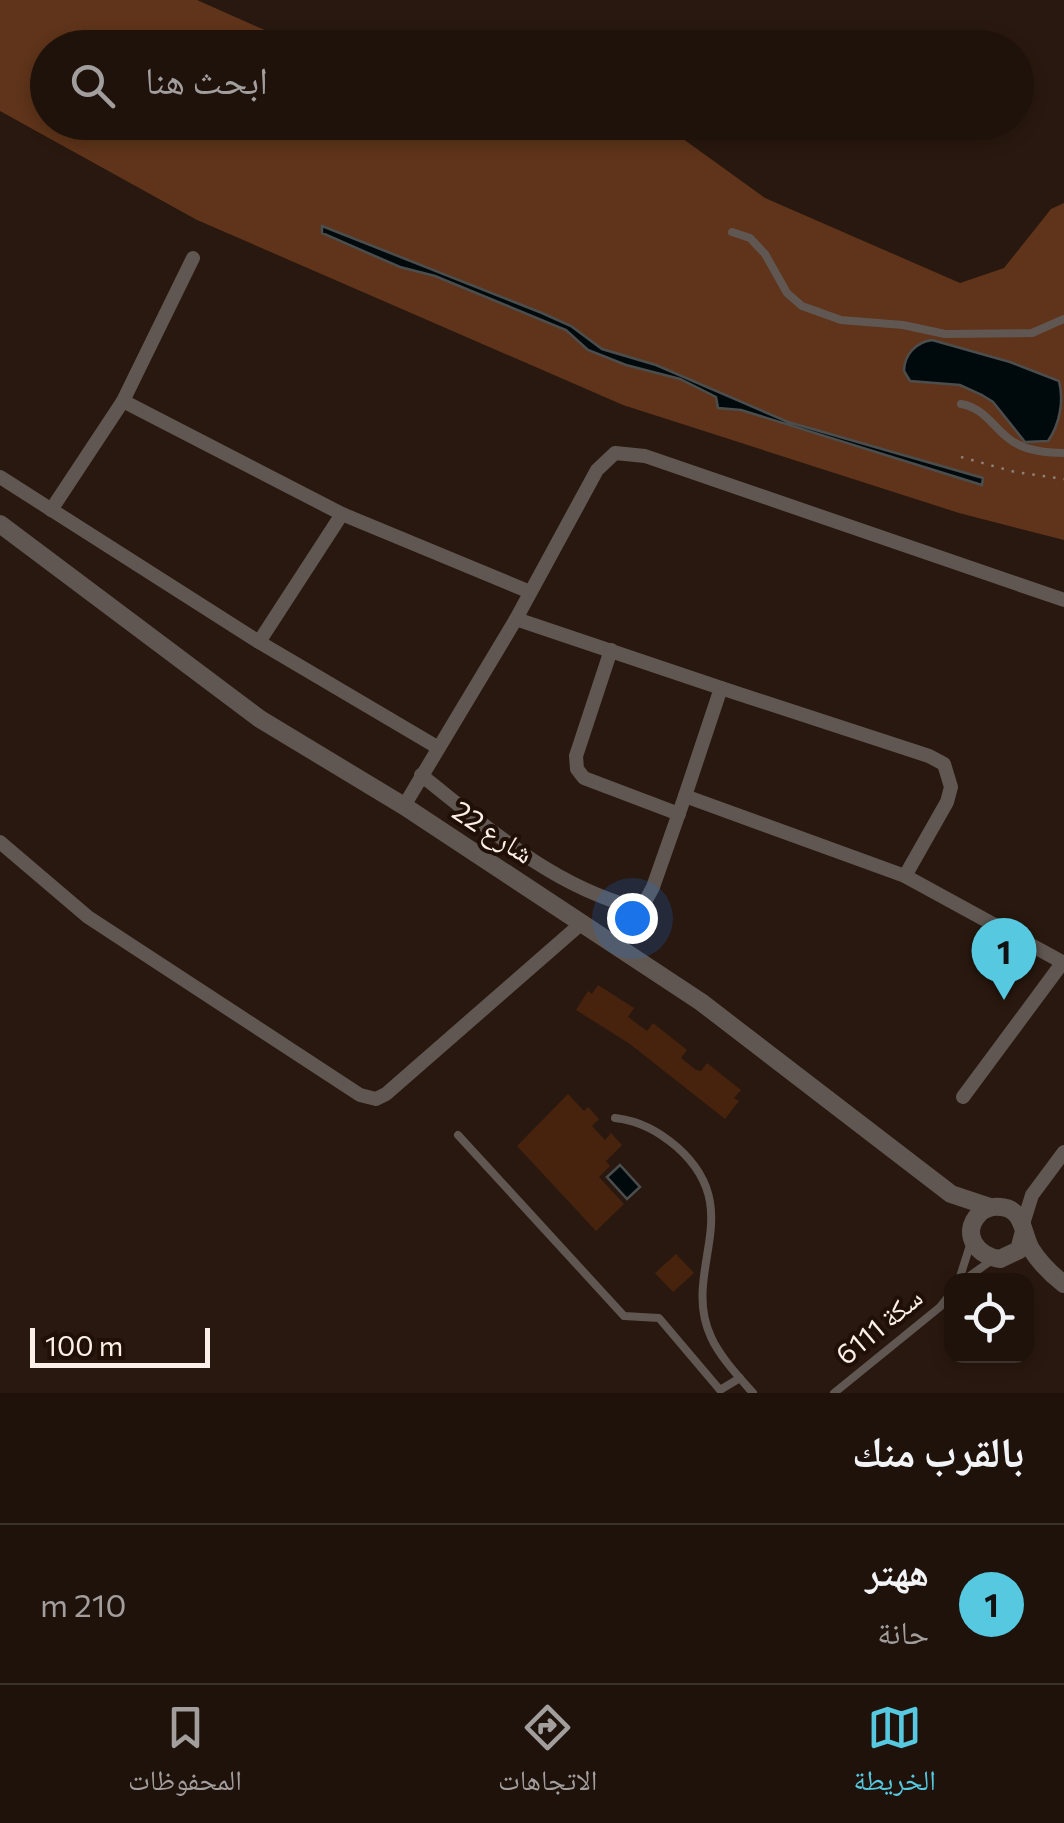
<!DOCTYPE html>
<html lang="ar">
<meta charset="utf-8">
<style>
:root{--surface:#1f120b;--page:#271b14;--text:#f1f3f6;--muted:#a19e9d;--line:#3c322c;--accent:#56c9e1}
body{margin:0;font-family:Commissioner,"Noto Naskh Arabic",sans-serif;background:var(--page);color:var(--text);direction:rtl}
.controls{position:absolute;right:30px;bottom:30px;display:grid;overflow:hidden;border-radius:20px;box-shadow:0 5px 15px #0003}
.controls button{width:90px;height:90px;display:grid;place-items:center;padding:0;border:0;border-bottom:2px solid var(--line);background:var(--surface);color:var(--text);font:50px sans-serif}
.scale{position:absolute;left:30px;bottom:25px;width:180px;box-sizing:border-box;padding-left:10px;border:5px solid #fcefe9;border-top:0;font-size:28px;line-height:35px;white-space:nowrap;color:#fcefe9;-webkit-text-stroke:8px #1f0f06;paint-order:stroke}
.you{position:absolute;left:632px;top:918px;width:35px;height:35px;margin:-25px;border:8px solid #fff;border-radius:50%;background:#1a73e8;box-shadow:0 0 0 15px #1a73e833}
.badge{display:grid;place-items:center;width:65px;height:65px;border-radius:50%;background:var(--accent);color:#111;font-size:32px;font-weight:700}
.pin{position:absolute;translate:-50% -82px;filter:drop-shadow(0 2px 5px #0008)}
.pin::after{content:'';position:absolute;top:52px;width:35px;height:30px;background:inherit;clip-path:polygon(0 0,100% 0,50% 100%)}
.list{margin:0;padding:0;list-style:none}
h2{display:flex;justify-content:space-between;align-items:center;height:130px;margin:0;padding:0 40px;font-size:42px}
h2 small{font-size:32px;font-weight:400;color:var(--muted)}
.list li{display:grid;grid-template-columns:65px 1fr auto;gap:30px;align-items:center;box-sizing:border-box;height:160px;padding:0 40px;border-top:2px solid var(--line)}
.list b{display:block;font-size:38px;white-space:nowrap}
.list p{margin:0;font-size:32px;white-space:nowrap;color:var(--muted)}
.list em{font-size:32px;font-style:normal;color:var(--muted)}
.icon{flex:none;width:55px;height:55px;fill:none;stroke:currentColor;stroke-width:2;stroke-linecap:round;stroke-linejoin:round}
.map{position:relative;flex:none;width:1064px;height:1393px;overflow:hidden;direction:ltr}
.search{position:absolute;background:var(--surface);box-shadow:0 5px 15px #0003;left:30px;right:30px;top:30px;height:110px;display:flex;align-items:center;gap:25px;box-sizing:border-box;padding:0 35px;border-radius:55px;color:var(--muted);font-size:38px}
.sheet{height:290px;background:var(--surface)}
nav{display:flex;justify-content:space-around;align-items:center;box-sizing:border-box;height:140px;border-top:2px solid var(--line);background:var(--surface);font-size:28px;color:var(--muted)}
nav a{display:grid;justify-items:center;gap:5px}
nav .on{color:var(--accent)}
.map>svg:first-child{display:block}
.green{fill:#5f341a}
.water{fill:#00090c;stroke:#4c4e4e;stroke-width:2.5}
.building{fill:#47230d}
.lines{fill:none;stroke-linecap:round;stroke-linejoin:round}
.path{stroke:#8f8079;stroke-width:2.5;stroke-dasharray:2.5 8;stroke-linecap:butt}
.service{stroke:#605752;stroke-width:8}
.minor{stroke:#605752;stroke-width:14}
.tertiary{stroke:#605752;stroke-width:18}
.labels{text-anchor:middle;stroke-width:8;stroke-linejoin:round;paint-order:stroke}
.street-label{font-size:28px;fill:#fcefe9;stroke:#1f0f06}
</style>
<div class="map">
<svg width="1064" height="1393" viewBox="0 0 1064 1393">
<rect width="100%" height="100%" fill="#29180f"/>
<polygon class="green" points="0,0 197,0 303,47 48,48 48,122 661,123 765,198 960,283 1004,268 1051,209 1064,203 1064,540 959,513 623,405 197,220 0,111"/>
<g class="water">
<polygon points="322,226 542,313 571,326 602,349 656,365 788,422 983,478 982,485 741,410 718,408 716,397 680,379 626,365 588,350 566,330 435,276 400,267 322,233"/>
<path d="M932,340l78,22 49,19c5,19 1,43 -11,60l-23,1 -32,-40 -11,-7 -22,-10 -50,-4 -6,-10c0,-16 12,-29 28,-31z"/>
<polygon points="620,1165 640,1187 627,1199 607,1177"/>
</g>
<g class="building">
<polygon points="598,985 634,1008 628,1017 647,1031 653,1023 687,1050 681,1058 696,1070 701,1071 707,1063 741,1090 734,1098 739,1101 725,1119 630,1044 576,1010 588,991 592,994"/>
<polygon points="568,1094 584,1111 588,1107 599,1119 592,1126 605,1140 611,1133 622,1145 606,1161 610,1166 599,1177 624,1204 596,1231 517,1146"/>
<polygon points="676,1254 694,1273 673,1292 655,1273"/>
</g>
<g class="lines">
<polyline class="path" points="961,457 1015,472 1064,479"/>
<g class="service">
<polyline points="732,232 750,238 765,254 787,293 802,306 841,320 903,325 945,334 1032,333 1064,319"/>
<path d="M961,404c21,3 31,21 47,34 14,12 38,15 56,15"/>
<path d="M615,1118c25,3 43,13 62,29 72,64 3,123 34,190 9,20 28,40 42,56"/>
<polyline points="458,1135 624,1316 659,1318 720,1390 740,1378"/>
<polyline points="959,1280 971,1242"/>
<polyline points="964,1280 992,1260"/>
<polyline points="834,1393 940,1307 952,1292"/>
</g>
<g class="minor">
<polyline points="193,258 123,401 342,514 530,592"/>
<polyline points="0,477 259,642 437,747"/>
<polyline points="51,510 123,401"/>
<polyline points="516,619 721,688 685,796 905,876 1064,963"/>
<polyline points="259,642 342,514"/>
<polyline points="611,650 576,756 577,769 584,778 679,814"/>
<polyline points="721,688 929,756 944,764 951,787 947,802 905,876"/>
<path d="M421,775c66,52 128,109 212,132l11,-3 9,-17 32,-91"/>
<polyline points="404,806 516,619 597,470 615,453 645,456 1064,600"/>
<polyline points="0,842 88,917 360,1095 376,1099 386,1094 583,922"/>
<polyline points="963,1097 1063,962"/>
<polyline points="1023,1224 1032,1195 1064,1152"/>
</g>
<g class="tertiary">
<polyline points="0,524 260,719 404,806 701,1002 951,1194 990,1207"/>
<path d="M1024,1231l-5,19 -19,9c-22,-2 -40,-25 -21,-45 6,-6 14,-8 22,-7 23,2 21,26 30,42 9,14 20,25 33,35"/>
</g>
</g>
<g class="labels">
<g class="street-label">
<text transform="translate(493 832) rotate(33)" y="10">شارع 22</text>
<text transform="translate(879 1326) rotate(-40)" y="10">سكة 6111</text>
</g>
</g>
</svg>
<div class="controls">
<button><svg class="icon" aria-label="locate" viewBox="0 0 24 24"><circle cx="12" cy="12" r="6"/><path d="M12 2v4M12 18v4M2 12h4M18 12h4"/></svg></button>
</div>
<div class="scale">100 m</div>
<div class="you"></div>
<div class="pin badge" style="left:1004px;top:1000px">1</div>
<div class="search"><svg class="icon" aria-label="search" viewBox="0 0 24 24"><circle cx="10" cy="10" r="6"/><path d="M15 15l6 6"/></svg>ابحث هنا</div>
</div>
<section class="sheet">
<h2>بالقرب منك<small></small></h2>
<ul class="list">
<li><span class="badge">1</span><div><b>ههتر</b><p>حانة</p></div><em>210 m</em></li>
</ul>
</section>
<nav>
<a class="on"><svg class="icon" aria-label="map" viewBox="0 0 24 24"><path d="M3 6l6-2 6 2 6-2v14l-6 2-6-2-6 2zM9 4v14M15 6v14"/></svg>الخريطة</a>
<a><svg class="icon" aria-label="directions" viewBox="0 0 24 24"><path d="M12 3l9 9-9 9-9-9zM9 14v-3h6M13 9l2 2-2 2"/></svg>الاتجاهات</a>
<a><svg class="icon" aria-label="saved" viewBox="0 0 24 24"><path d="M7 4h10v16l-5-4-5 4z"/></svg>المحفوظات</a>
</nav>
